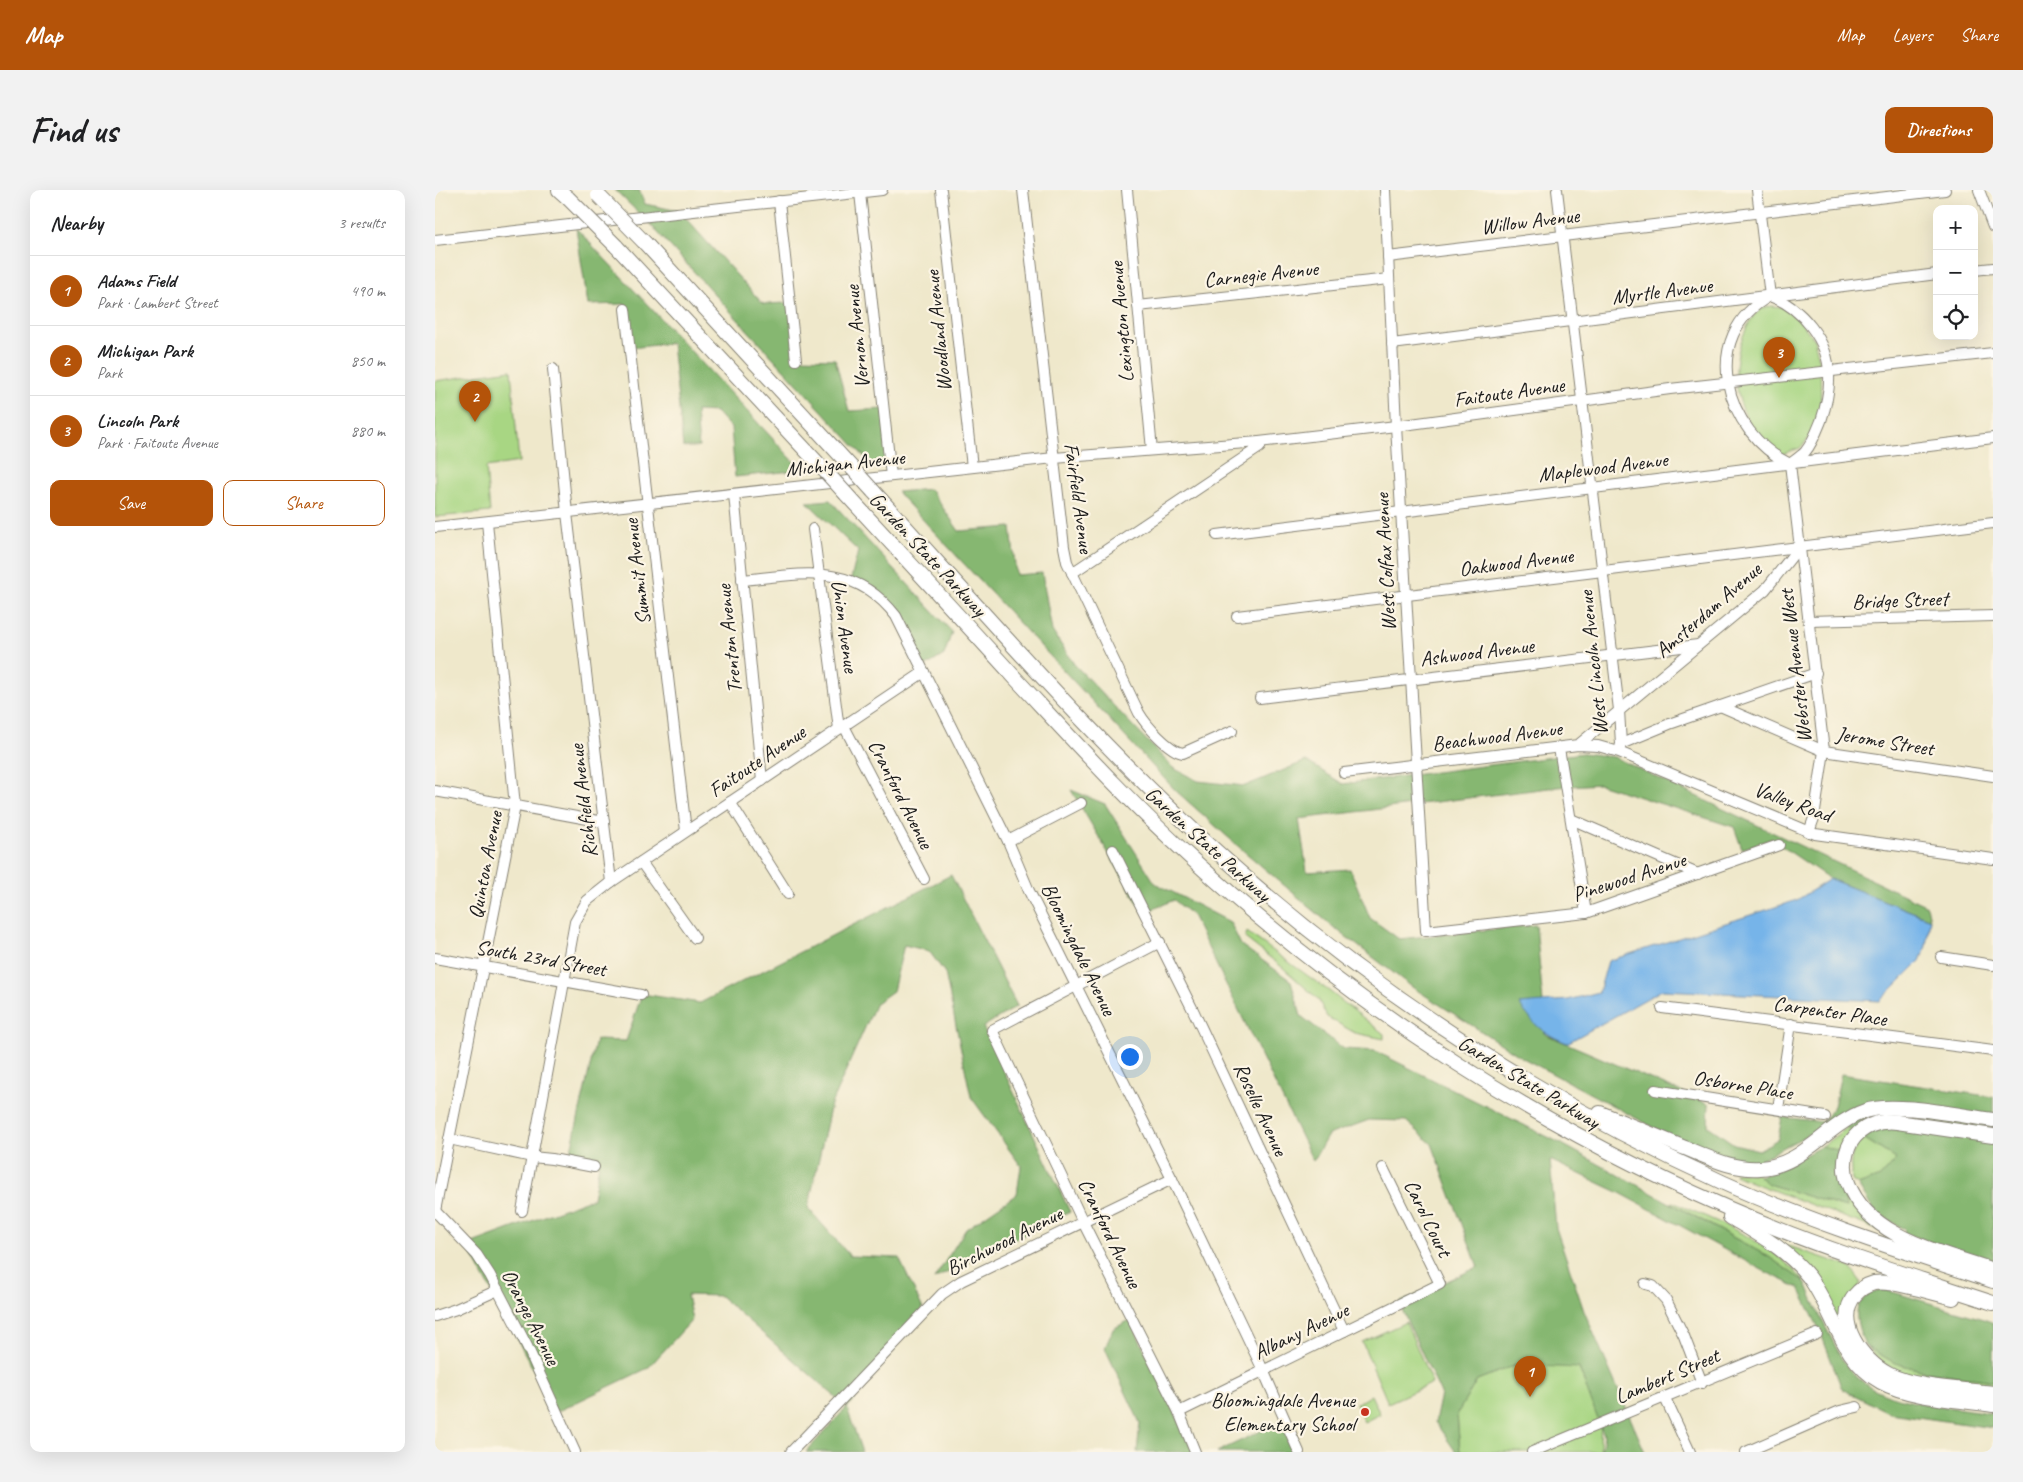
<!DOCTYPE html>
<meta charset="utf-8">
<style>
:root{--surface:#fff;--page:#f2f2f2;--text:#202124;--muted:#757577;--line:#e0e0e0;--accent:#b45309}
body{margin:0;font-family:Caveat,sans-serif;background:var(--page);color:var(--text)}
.controls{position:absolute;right:15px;top:15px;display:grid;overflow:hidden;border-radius:10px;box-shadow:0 5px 20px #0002}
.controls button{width:45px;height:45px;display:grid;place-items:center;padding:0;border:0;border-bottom:1px solid var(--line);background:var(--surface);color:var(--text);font:25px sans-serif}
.you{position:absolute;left:694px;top:866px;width:18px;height:18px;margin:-12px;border:4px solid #fff;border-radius:50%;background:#1a73e8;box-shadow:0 0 0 8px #1a73e833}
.badge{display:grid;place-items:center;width:32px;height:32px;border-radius:50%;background:var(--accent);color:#fff;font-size:16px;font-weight:700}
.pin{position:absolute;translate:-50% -41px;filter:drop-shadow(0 1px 2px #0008)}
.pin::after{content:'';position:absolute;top:26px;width:18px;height:15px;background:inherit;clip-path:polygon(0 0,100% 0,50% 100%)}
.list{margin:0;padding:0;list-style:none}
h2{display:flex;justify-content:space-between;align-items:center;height:65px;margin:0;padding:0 20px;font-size:21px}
h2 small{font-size:16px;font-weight:400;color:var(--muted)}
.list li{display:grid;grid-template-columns:32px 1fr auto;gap:15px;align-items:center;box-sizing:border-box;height:70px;padding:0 20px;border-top:1px solid var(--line)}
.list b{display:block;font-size:19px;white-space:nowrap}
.list p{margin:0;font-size:16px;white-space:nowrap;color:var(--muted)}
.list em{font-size:16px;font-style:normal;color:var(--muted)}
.actions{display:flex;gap:10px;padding:15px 20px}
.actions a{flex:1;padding:11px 0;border:1px solid var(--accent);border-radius:10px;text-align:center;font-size:18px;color:var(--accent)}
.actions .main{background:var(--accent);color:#fff}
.icon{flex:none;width:28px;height:28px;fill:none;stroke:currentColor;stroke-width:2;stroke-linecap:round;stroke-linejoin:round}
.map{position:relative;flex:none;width:1558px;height:1262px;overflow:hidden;border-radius:10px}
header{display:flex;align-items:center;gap:30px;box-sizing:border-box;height:70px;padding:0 25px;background:var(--accent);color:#fff}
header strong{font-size:24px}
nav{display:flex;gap:28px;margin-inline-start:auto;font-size:18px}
.intro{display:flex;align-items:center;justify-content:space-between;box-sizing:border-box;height:120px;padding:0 30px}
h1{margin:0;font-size:35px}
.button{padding:12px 22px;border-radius:10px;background:var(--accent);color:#fff;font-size:18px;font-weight:700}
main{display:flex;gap:30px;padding:0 30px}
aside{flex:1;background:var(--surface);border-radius:10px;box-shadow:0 5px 20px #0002}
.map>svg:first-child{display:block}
.green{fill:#a8d683;stroke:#627950}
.forest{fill:#86b771;stroke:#516a46}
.water{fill:#76b4e9;stroke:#496882}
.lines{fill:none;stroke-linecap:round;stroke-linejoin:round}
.minor-casing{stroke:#868274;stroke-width:12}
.highway-casing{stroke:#868274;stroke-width:16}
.minor{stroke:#fff;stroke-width:10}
.highway{stroke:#fff;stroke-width:14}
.highway-bridge-casing{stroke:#868274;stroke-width:16;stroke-linecap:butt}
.highway-bridge{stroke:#fff;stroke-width:14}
.poi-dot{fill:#c8321e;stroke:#fcf5e5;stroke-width:2}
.labels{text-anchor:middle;stroke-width:4.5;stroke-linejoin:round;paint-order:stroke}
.street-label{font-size:21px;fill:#1c1c1c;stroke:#fcf5e5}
.poi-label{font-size:21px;fill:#1c1c1c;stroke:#fcf5e5;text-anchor:end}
</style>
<header>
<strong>Map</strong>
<nav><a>Map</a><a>Layers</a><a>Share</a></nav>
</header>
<div class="intro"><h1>Find us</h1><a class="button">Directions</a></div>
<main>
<aside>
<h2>Nearby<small>3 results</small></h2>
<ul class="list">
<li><span class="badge">1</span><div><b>Adams Field</b><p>Park · Lambert Street</p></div><em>490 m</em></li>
<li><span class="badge">2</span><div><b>Michigan Park</b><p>Park</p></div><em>850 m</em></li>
<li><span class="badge">3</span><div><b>Lincoln Park</b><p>Park · Faitoute Avenue</p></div><em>880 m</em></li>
</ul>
<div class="actions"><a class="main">Save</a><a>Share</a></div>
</aside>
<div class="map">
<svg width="1558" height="1262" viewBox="0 0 1558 1262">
<rect width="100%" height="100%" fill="#fcf5e5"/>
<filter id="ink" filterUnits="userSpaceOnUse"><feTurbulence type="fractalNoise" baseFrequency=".02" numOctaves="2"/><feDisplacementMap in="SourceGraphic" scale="10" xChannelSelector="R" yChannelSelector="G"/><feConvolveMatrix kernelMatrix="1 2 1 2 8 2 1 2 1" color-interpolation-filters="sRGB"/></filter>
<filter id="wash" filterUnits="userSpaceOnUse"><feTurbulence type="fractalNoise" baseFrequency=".0096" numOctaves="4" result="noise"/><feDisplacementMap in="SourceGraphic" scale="20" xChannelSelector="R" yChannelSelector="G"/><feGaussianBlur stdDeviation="1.12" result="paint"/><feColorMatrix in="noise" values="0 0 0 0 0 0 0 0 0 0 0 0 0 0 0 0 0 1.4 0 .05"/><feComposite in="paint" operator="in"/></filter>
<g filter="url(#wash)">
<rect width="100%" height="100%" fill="#efe8cb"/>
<g class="green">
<path d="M1337,116l10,1 17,13 15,19 6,24 1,45 -11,29 -10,11 -17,6c-6,-2 -13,-5 -18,-8 -5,-4 -9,-13 -13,-19 -20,-31 -21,-67 -5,-100 6,-11 11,-20 25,-21z"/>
<polygon points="76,180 84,272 51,277 55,322 0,327 0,191"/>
<polygon points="812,742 894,801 949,844 949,849 920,843 892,827 883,809 847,777 810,748"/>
<polygon points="1457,922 1558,935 1558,942 1445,928 1405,973 1387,956 1421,931"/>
<path d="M1428,948l33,21 -16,18 -22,8 -6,-4c-2,-19 -3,-28 11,-43z"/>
<polygon points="1302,982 1323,984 1333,994 1411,1018 1408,992 1443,1040 1316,992 1300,985"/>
<path d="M1238,1012c50,23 95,37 133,81l-37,-26 -98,-54z"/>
<polygon points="1351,1055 1415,1077 1426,1092 1407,1138"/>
<polygon points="971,1132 997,1193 953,1213 927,1152"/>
<polygon points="1430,1156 1460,1173 1489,1181 1558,1191 1558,1195 1508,1190 1464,1182 1447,1172"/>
<polygon points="1136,1163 1166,1224 1165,1262 1025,1262 1022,1224 1042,1190 1073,1178"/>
<polygon points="936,1205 945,1224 929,1232 921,1214"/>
</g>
<g class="forest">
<polygon points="180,0 204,0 210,14 244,21 328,114 354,113 364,168 400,169 414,221 449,219 457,270 435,273 213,32"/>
<polygon points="141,38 367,280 300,287 296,238 281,222 261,221 264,257 248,257 237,153 196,158 190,114 153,115"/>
<polygon points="495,299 524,341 576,337 581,385 607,383 617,441 639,474 738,578 763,591 810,596 871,571 908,594 1148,563 1179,567 1492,716 1495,729 1395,689 1336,649 1307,659 1299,637 1164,594 1122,597 864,629 872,682 915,679 935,728 964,749 1101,735 1108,813 1085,814 1112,845 1274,914 1273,936 1299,954 1324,960 1343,949 1347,927 1387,932 1399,916 1406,884 1558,907 1558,931 1465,923 1465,929 1558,951 1558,1073 1469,1043 1470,1040 1438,1020 1423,995 1445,987 1461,969 1401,930 1319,973 1265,962 1088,868 977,797 897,736 804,657 740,600 462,302"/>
<polygon points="395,310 517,442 509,465 488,478 459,417 416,389 423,361 372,312"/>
<path d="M636,600l34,14 50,79 75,39 11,23 50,36 10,35 43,33 31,2 185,92 209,114 37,26 14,33 23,45c31,48 101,42 150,53v14l-103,-15 -48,-24 -22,-58 -21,-43 -35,-17 -144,-78 -70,-33 6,68 28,83 61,141h-44l3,-16 -25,-68 -63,-3 -39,15 -20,34 3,38h-4l-21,-30 6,-28 -42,-91 79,-36 -46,-123 -26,-23 -37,-1 -41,15 -15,26 -121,-246 -18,-15 -30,13z"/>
<polygon points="516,685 582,816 548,837 635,1022 499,1089 531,1039 582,1004 586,976 536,907 510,783 494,761 469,755 458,801 441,813 396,914 373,1018 415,1066 464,1068 488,1119 412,1218 427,1262 371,1262 412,1217 285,1106 252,1105 257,1130 213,1178 121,1222 32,1055 158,1008 164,975 134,969 161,850 191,851 207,804 265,813"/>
<polygon points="1387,956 1402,960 1405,965 1411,1018 1333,994 1324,986 1336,983"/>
<path d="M1443,1100h8l107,32v59l-69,-10 -29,-8 -30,-17c-9,-25 -17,-44 13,-56z"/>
<polygon points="695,1130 759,1262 702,1262 705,1233 670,1158 678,1139"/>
<polygon points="849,1230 862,1262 782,1262"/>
</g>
<path class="water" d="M1395,689l100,40 -4,27 -6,15 -40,40 -218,-11 -95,53c-25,-10 -32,-17 -48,-39l49,-4 31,-8 9,-31 189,-61z"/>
</g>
<g filter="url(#ink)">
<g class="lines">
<g class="minor-casing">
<g id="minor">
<polyline points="506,0 537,277"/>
<path d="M588,0l41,357 3,15 72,151c7,12 30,38 44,40l49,-22"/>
<polyline points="692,0 717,260"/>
<polyline points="950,0 961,236 991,741 1151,723 1344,655"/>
<polyline points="1122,0 1184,520 1186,554"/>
<polyline points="1322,0 1335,106"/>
<polyline points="1544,0 1558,37"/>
<polyline points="425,3 456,286"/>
<polyline points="344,11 361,170"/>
<polyline points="0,50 447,0"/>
<polyline points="953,67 1510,0"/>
<polyline points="1539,80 1558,78"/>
<path d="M1335,106c31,11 59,45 59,79 1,16 -3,31 -8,46 -4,10 -9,23 -16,31 -4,4 -10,8 -15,12 -65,-31 -93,-128 -20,-168z"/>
<polyline points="703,116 954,89"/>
<polyline points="190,119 251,641"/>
<polyline points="957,154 1502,84"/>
<polyline points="1355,274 1389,561 1379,628 1374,642"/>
<polyline points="299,304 327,591"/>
<polyline points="0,337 619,268 824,252 961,236 1235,199 1558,163"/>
<polyline points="378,339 404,539"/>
<polyline points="782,345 1558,248"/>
<polyline points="637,383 825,257 824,252"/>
<path d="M307,390c60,-6 112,-19 154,36l112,225 21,50 143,288 91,191 36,82"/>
<polyline points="802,426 1558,333"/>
<polyline points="1374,431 1558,426"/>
<polyline points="825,508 1263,455"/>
<polyline points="1285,516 1389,561 1558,586"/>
<polyline points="409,536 489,689"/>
<polyline points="1143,555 1330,400 1365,356"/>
<polyline points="1124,558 1151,723"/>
<polyline points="1185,558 1186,554 1237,533 1381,483"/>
<polyline points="909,583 1143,555 1163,556 1184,562 1380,644 1558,669"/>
<polyline points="0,601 169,632"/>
<polyline points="295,612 353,704"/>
<polyline points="1136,629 1263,684"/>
<polyline points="573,651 646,613"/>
<polyline points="678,660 758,820 909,1141"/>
<polyline points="206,672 260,748"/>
<polyline points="176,692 489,482"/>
<polyline points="725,752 557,840 648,1032 744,1222 760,1262"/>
<polyline points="1506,767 1558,775"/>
<polyline points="0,768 206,805"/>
<polyline points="1227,818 1558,861"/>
<polyline points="1220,900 1390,927"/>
<polyline points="1343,919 1356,834"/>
<polyline points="14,949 97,967 117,969 159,977"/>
<polyline points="0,1021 80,616 52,332"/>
<polyline points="0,1021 42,1065 55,1085 92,1156 140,1262"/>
<polyline points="87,1021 140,732 152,711 176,692 132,323 118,179"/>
<polyline points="1210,1094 1218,1096 1231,1110 1249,1146 1267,1193"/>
<polyline points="0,1126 21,1119 63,1100"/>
<polyline points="1230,1208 1255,1262"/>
<polyline points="744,1222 1005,1094 948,978"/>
<polyline points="356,1262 507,1104 526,1091 737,989"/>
<polyline points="1097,1262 1382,1144"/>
<polyline points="1311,1262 1405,1221 1422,1217"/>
</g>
</g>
<g class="highway-casing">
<g id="highway">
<polyline points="124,0 133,8"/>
<polyline points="210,53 418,279"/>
<polyline points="181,56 391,282"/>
<path d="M438,301c114,125 227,257 353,369 148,132 317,241 498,323 87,39 178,68 269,98"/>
<path d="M411,304c57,62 114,123 170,185 57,61 113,123 175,179 166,152 358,277 565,362 77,32 158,57 237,83"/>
<path d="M1165,923c27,11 53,22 80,33 26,10 51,24 80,22 43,-2 67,-44 105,-57 28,-10 96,5 128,9"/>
<path d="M1558,946l-96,-14c-18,-2 -36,4 -46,20 -7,13 -8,27 -3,41 20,55 96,70 145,87"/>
<path d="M1295,1027c28,17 58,33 79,60 26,35 31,82 72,105 29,16 79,18 112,23"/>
<path d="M1518,1108c-20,-5 -60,-18 -79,-15 -7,2 -14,6 -19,12 -22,27 8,66 33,79 26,14 75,15 105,19"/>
</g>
</g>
<use href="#minor" class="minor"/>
<use href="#highway" class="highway"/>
<g class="highway-bridge-casing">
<g id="highway-bridge">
<polyline points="163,5 210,53"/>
<polyline points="133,8 181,56"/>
<polyline points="418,279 438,301"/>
<polyline points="391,282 411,304"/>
</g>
</g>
<use href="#highway-bridge" class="highway-bridge"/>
</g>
</g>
<circle class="poi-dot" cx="930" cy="1222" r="5"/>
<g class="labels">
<g class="street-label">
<text transform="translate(1095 31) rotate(-7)" y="7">Willow Avenue</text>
<text transform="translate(826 84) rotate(-6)" y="7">Carnegie Avenue</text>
<text transform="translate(1227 101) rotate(-7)" y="7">Myrtle Avenue</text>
<text transform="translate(686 132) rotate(-95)" y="7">Lexington Avenue</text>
<text transform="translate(503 141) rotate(-96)" y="7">Woodland Avenue</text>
<text transform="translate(422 147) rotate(-96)" y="7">Vernon Avenue</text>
<text transform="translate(1074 202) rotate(-8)" y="7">Faitoute Avenue</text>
<text transform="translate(410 273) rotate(-6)" y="7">Michigan Avenue</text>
<text transform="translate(1168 277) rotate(-7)" y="7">Maplewood Avenue</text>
<text transform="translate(644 308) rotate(82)" y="7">Fairfield Avenue</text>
<text transform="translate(493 364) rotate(47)" y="7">Garden State Parkway</text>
<text transform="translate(950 372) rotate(-93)" y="7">West Colfax Avenue</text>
<text transform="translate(1081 372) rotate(-7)" y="7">Oakwood Avenue</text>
<text transform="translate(202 382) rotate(-97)" y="7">Summit Avenue</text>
<text transform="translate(1465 410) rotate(-2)" y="7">Bridge Street</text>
<text transform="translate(1273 420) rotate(-41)" y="7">Amsterdam Avenue</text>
<text transform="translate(410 436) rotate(82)" y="7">Union Avenue</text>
<text transform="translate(294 449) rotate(-96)" y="7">Trenton Avenue</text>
<text transform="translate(1042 462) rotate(-7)" y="7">Ashwood Avenue</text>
<text transform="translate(1158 473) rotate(-96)" y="7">West Lincoln Avenue</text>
<text transform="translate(1360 476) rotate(-97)" y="7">Webster Avenue West</text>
<text transform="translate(1062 546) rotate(-7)" y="7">Beachwood Avenue</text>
<text transform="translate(1450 551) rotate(9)" y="7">Jerome Street</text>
<text transform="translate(322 571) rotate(-34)" y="7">Faitoute Avenue</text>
<text transform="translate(466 604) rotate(63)" y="7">Cranford Avenue</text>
<text transform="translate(148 611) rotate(-97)" y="7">Richfield Avenue</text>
<text transform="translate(1358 612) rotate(20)" y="7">Valley Road</text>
<text transform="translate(773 654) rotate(42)" y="7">Garden State Parkway</text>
<text transform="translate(50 675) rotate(-79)" y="7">Quinton Avenue</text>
<text transform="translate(1194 687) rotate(-18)" y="7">Pinewood Avenue</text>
<text transform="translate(644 759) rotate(64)" y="7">Bloomingdale Avenue</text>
<text transform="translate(106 768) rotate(10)" y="7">South 23rd Street</text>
<text transform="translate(1395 821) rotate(8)" y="7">Carpenter Place</text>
<text transform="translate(1094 892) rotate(31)" y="7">Garden State Parkway</text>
<text transform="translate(1308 895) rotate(9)" y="7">Osborne Place</text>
<text transform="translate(826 919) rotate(65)" y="7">Roselle Avenue</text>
<text transform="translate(993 1028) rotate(64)" y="7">Carol Court</text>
<text transform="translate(675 1043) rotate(64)" y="7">Cranford Avenue</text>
<text transform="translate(569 1051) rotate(-27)" y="7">Birchwood Avenue</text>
<text transform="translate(96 1127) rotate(63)" y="7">Orange Avenue</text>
<text transform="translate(866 1141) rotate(-26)" y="7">Albany Avenue</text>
<text transform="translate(1232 1186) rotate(-23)" y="7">Lambert Street</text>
</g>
<g class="poi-label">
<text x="920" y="1217">Bloomingdale Avenue<tspan x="920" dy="24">Elementary School</tspan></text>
</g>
</g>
</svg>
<div class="controls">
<button>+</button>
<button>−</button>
<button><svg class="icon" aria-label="locate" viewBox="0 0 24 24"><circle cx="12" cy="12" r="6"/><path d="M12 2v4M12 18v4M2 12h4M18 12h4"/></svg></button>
</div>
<div class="you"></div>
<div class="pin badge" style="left:1095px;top:1207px">1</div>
<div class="pin badge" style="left:40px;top:232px">2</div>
<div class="pin badge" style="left:1344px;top:188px">3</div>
</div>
</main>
